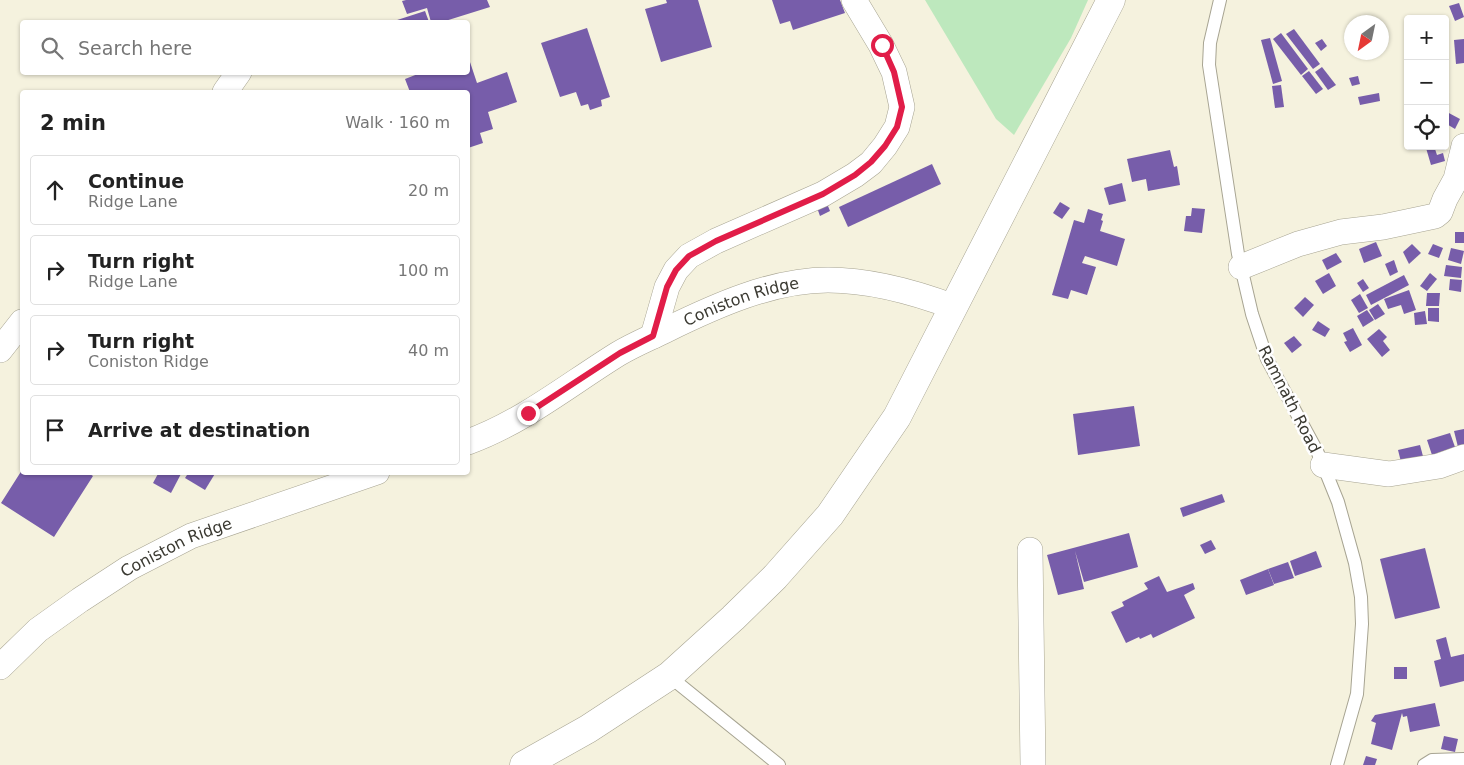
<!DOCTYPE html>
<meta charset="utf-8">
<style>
:root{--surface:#fff;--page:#f6f6f6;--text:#222;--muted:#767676;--line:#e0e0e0}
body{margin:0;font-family:"DejaVu Sans",sans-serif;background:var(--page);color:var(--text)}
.controls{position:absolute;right:15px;top:15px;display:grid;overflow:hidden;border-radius:5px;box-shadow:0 1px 4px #0004}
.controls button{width:45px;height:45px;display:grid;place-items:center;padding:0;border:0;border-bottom:1px solid var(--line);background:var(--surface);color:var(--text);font:25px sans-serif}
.compass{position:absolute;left:1344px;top:15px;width:45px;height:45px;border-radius:50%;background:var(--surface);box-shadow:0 1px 4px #0004;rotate:213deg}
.stop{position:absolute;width:15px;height:15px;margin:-11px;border:4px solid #e11d48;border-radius:50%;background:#fff}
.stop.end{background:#e11d48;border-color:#fff;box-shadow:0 1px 5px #0008}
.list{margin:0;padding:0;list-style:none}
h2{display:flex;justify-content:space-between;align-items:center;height:65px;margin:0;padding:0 20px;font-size:21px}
h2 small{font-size:16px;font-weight:400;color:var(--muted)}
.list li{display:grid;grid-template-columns:32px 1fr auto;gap:15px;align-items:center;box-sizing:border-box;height:70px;margin:0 10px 10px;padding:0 10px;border:1px solid var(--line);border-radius:5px}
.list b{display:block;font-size:19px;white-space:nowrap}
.list p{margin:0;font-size:16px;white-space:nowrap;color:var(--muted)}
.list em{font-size:16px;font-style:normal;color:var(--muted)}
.icon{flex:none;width:28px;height:28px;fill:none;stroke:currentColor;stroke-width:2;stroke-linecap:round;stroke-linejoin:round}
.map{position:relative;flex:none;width:1464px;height:765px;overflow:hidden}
.search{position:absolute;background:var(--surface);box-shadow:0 1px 4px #0004;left:20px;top:20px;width:450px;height:55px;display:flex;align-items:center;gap:12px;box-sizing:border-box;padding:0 18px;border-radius:5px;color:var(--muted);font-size:19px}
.panel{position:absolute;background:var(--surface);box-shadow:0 1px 4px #0004;left:20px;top:90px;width:450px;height:385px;border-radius:5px}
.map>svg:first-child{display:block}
.green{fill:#bde8bd}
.building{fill:#775daa}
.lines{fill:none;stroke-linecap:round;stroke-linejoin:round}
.service-casing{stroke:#a7a492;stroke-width:14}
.minor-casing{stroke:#a7a492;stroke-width:26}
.tertiary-casing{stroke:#a7a492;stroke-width:29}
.service{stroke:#fff;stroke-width:12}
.minor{stroke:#fff;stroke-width:25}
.tertiary{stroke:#fff;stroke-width:28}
.route{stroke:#e11d48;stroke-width:6}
.labels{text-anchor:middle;stroke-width:5;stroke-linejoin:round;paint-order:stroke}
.street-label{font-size:16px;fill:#3a3931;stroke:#fefefe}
</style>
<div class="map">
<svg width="1464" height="765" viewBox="0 0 1464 765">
<rect width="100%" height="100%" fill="#f5f2de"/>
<polygon class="green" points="925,0 1088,0 1071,38 1014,135 996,119"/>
<g class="building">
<polygon points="406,0 487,0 490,7 442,22 431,22 427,8 407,14 402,1"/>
<polygon points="666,0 698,0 712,47 661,62 645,9 667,3"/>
<polygon points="772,0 840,0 845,13 793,30 790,21 780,24"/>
<polygon points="1459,3 1464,17 1455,21 1449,6"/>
<polygon points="425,11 429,22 391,22"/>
<polygon points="587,28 610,97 601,100 602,106 590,110 588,104 581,106 576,92 560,97 541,43"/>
<polygon points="1294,29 1320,64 1313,69 1286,34"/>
<polygon points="1281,33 1308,69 1301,75 1273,39"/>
<polygon points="1270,38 1282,81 1273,84 1261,40"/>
<polygon points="1322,39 1327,46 1321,51 1315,43"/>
<polygon points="1464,39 1464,63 1456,64 1454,40"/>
<polygon points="468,56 477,83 507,72 517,102 488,112 493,129 480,133 483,143 468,148 468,92 410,92 405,79 423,72 468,72"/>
<polygon points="1322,67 1336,85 1328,90 1315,72"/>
<polygon points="1309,71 1323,89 1316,94 1302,76"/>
<polygon points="1358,76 1360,84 1352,86 1349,78"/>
<polygon points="1281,85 1284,107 1275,108 1272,86"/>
<polygon points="1379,93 1380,101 1360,105 1358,97"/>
<polygon points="1447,112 1460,119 1455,129 1445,123"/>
<polygon points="1434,146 1437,155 1443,153 1445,161 1431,165 1426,148"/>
<polygon points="1170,150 1174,167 1177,166 1180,185 1148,191 1146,179 1132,182 1127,159"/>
<polygon points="932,164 941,184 848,227 839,207"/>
<polygon points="1122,183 1126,201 1109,205 1104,188"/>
<polygon points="826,201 830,211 820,216 816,205"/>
<polygon points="1060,202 1070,208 1062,219 1053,213"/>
<polygon points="1192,208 1205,209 1202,233 1184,231 1186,216 1191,216"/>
<polygon points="1088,209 1103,214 1101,220 1103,221 1100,231 1125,239 1117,266 1085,256 1082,263 1096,267 1087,295 1071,290 1068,299 1052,295 1074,220 1084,223"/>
<rect x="1455" y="232" width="9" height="11"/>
<polygon points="1376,242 1382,256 1364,263 1359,249"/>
<polygon points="1412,244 1421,253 1409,264 1403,252"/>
<polygon points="1433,244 1443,248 1439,258 1428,254"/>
<polygon points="1451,248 1464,251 1461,264 1448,260"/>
<polygon points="1336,253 1342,262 1327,270 1322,260"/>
<polygon points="1394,260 1398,272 1390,276 1385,264"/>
<polygon points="1446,265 1462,267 1461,278 1444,276"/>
<polygon points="1329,273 1336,286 1323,294 1315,281"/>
<polygon points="1430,273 1437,279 1427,291 1420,286"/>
<polygon points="1404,275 1409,285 1371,305 1366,295"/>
<polygon points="1363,279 1369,288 1363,292 1357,283"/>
<polygon points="1450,279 1462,280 1461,292 1449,290"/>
<polygon points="1409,290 1416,310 1404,314 1401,305 1388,309 1384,299"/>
<polygon points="1427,293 1440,293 1439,306 1426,306"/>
<polygon points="1360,294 1368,308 1359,313 1351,300"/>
<polygon points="1305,297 1314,305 1303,317 1294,308"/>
<polygon points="1378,304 1385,314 1375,320 1369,310"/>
<polygon points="1428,308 1439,308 1439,322 1428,321"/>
<polygon points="1367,310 1374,320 1363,327 1357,316"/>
<polygon points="1425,311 1427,324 1415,325 1414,313"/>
<polygon points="1318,321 1330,329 1325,337 1312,330"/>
<polygon points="1353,328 1362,345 1350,352 1344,342 1347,341 1343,333"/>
<polygon points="1379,329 1387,337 1383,341 1390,350 1382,357 1367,339"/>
<polygon points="1294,336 1302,345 1292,353 1284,343"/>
<polygon points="1134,406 1140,446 1078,455 1073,414"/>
<polygon points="1464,429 1464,445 1458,447 1454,431"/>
<polygon points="1450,433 1455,447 1432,455 1427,440"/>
<polygon points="1420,445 1424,460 1402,466 1398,450"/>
<polygon points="22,470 22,472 87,472 93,476 54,537 1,503"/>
<polygon points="159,472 182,472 171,493 153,483"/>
<polygon points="189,472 216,472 205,490 185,478"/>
<polygon points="1222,494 1225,502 1183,517 1180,508"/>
<polygon points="1129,533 1138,567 1084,582 1075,551 1084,589 1058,595 1047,555"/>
<polygon points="1211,540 1216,549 1205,554 1200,545"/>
<polygon points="1425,548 1440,608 1395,619 1380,559"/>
<polygon points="1316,551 1322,567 1295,576 1290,561"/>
<polygon points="1288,562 1294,578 1274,584 1268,569"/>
<polygon points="1268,569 1274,585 1246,595 1240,580"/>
<polygon points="1159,576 1167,592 1193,583 1195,589 1184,595 1195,618 1153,638 1151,634 1140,639 1139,637 1126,643 1111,612 1124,606 1122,602 1148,589 1144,583"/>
<polygon points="1446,637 1451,657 1464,654 1464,681 1440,687 1434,661 1441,659 1436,640"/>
<rect x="1394" y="667" width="13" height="12"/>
<polygon points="1435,703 1440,726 1410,732 1407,716 1403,717 1402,713 1392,750 1371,744 1376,723 1371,721 1375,715"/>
<polygon points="1444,736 1458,739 1455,752 1441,749"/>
<polygon points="1366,756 1377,759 1375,765 1363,765"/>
</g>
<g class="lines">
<g class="service-casing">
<g id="service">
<polyline points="1220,0 1210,43 1209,65 1238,254 1252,314 1267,359 1317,451 1323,465 1338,502 1355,563 1361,597 1362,624 1357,694 1337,765"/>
<polyline points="669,676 779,765"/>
<polyline points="1424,765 1432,760 1464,759"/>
</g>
</g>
<g class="minor-casing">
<g id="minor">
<polyline points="225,92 239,72"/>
<polyline points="1241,267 1298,244 1341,232 1383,227 1435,216 1440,212 1445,199 1456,179 1464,146"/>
<polyline points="653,336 667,287 676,270 689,256 716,241 823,194 855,175 871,163 885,146 897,127 902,107 894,72 881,45 854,0"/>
<polyline points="0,350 22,322"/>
<path id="s1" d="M468,442c55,-20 100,-57 150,-88 15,-9 32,-16 48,-24 49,-24 106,-50 162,-50 43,0 86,12 126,27"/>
<polyline points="1323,465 1389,474 1439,466 1464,457"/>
<polyline points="1030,550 1033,765"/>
<path id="s2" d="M0,667l38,-37 42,-30 49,-32 62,-32 186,-64"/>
</g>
</g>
<g class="tertiary-casing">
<polyline id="tertiary" points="524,765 588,729 669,676 733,618 775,577 830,515 897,417 1111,0"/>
</g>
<use href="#service" class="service"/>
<use href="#minor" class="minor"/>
<use href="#tertiary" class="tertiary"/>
</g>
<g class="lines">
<polyline class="route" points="528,413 620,353 653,336 667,287 676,270 689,256 716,241 823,194 855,175 871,162 885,146 897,127 902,107 894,72 882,45"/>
</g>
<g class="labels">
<g class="street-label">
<text dy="6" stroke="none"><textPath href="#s1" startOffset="309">Coniston Ridge</textPath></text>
<text transform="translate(1290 399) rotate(63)" y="6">Ramnath Road</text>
<text dy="6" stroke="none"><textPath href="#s2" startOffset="215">Coniston Ridge</textPath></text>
</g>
</g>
</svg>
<div class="controls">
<button>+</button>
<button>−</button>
<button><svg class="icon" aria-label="locate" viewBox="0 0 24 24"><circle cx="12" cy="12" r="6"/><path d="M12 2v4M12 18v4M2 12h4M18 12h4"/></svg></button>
</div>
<svg class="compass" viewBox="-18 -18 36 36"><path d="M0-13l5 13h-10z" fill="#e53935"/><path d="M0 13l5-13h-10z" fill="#767676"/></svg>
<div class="stop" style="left:882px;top:45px"></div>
<div class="stop end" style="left:528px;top:413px"></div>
<div class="search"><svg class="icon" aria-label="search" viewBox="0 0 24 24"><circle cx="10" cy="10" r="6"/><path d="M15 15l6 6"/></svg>Search here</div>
<section class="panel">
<h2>2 min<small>Walk · 160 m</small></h2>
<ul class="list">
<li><svg class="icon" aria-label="ahead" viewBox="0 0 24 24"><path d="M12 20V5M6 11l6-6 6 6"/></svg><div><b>Continue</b><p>Ridge Lane</p></div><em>20 m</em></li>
<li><svg class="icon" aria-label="right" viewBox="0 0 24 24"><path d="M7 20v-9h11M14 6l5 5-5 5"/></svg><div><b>Turn right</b><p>Ridge Lane</p></div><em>100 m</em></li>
<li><svg class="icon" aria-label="right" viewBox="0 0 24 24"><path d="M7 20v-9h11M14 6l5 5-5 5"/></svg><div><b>Turn right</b><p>Coniston Ridge</p></div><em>40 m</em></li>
<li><svg class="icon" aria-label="arrive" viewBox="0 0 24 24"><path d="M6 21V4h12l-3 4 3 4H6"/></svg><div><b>Arrive at destination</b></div></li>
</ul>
</section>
</div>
